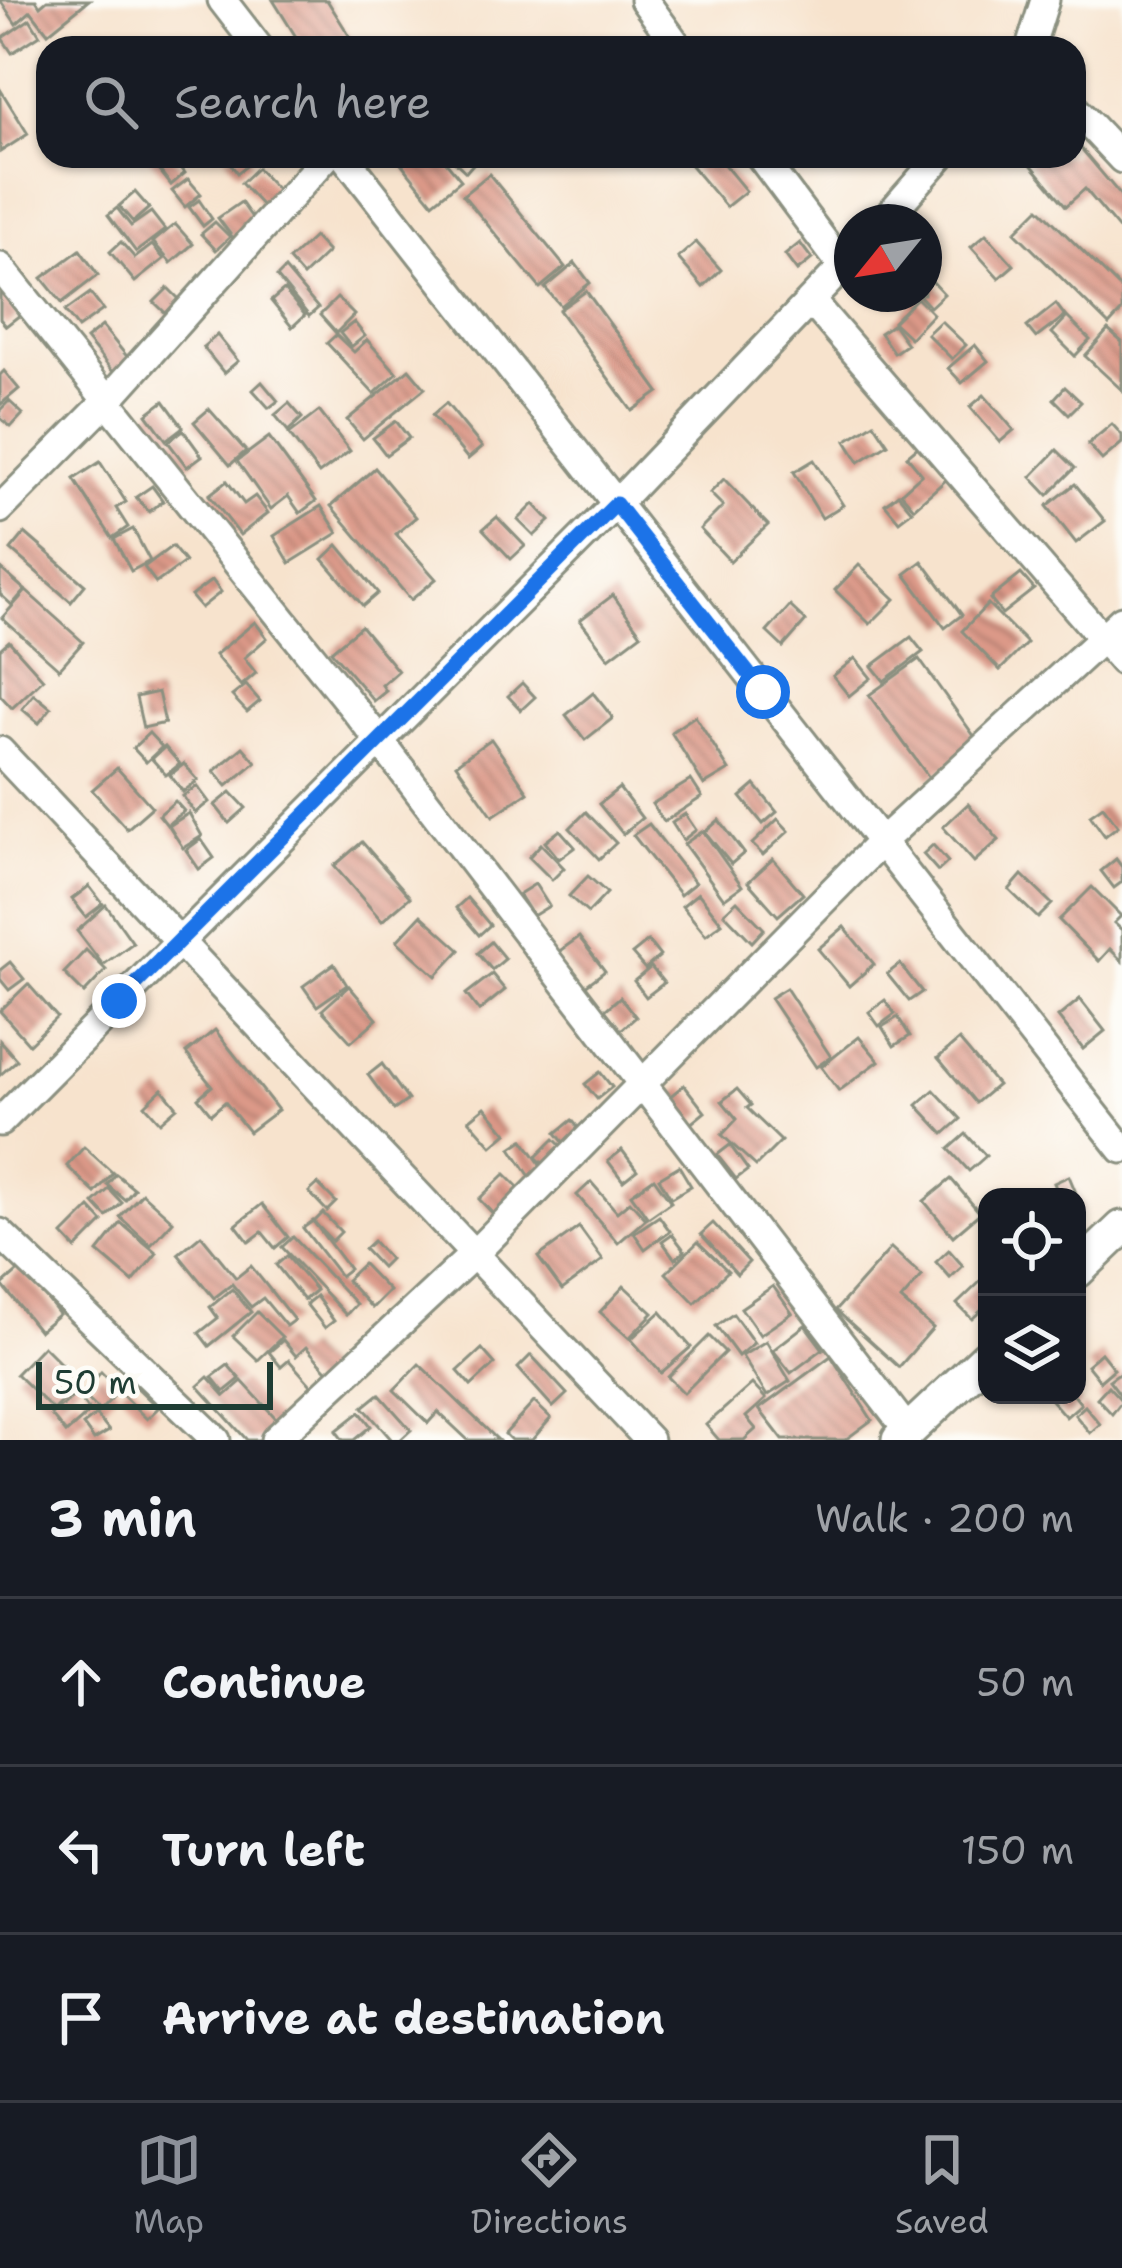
<!DOCTYPE html>
<meta charset="utf-8">
<style>
:root{--surface:#171b24;--page:#20242c;--text:#f1f3f6;--muted:#9ea1a6;--line:#363941;--accent:#8c9099}
body{margin:0;font-family:"Shantell Sans",sans-serif;background:var(--page);color:var(--text)}
.controls{position:absolute;right:36px;bottom:36px;display:grid;overflow:hidden;border-radius:24px;box-shadow:0 3px 9px #0004}
.controls button{width:108px;height:108px;display:grid;place-items:center;padding:0;border:0;border-bottom:3px solid var(--line);background:var(--surface);color:var(--text);font:60px sans-serif}
.compass{position:absolute;left:834px;top:204px;width:108px;height:108px;border-radius:50%;background:var(--surface);box-shadow:0 3px 9px #0004;rotate:240deg}
.scale{position:absolute;left:36px;bottom:30px;width:237px;box-sizing:border-box;padding-left:12px;border:6px solid #1f3d34;border-top:0;font-size:33px;line-height:42px;white-space:nowrap;color:#1f3d34;-webkit-text-stroke:9px #fdfcf7;paint-order:stroke}
.stop{position:absolute;width:36px;height:36px;margin:-27px;border:9px solid #1a73e8;border-radius:50%;background:#fff}
.stop.end{background:#1a73e8;border-color:#fff;box-shadow:0 3px 12px #0008}
.list{margin:0;padding:0;list-style:none}
h2{display:flex;justify-content:space-between;align-items:center;height:156px;margin:0;padding:0 48px;font-size:51px}
h2 small{font-size:39px;font-weight:400;color:var(--muted)}
.list li{display:grid;grid-template-columns:78px 1fr auto;gap:36px;align-items:center;box-sizing:border-box;height:168px;padding:0 48px;border-top:3px solid var(--line)}
.list b{display:block;font-size:45px;white-space:nowrap}
.list em{font-size:39px;font-style:normal;color:var(--muted)}
.icon{flex:none;width:66px;height:66px;fill:none;stroke:currentColor;stroke-width:2;stroke-linecap:round;stroke-linejoin:round}
.map{position:relative;flex:none;width:1122px;height:1440px;overflow:hidden}
.search{position:absolute;background:var(--surface);box-shadow:0 3px 9px #0004;left:36px;right:36px;top:36px;height:132px;display:flex;align-items:center;gap:30px;box-sizing:border-box;padding:0 42px;border-radius:36px;color:var(--muted);font-size:45px}
.sheet{height:660px;background:var(--surface)}
nav{display:flex;justify-content:space-around;align-items:center;box-sizing:border-box;height:168px;border-top:3px solid var(--line);background:var(--surface);font-size:33px;color:var(--muted)}
nav a{display:grid;justify-items:center;gap:6px}
nav .on{color:var(--accent)}
.map>svg:first-child{display:block}
.building{fill:url(#building-back-hatch)}
.lines{fill:none;stroke-linecap:round;stroke-linejoin:round}
.minor-casing{stroke:#8b9080;stroke-width:33}
.tertiary-casing{stroke:#8b9080;stroke-width:39}
.minor{stroke:#fff;stroke-width:27}
.tertiary{stroke:#fff;stroke-width:33}
.route{stroke:#1a73e8;stroke-width:15}
</style>
<div class="map">
<svg width="1122" height="1440" viewBox="0 0 1122 1440">
<defs>
<pattern id="building-back-hatch" width="6" height="6" patternUnits="userSpaceOnUse" patternTransform="scale(3)"><rect width="6" height="6" fill="#dc9988"/><path d="M-1 5l2 2M0 0l6 6M5-1l2 2" fill="none" stroke="#b27e70"/></pattern>
</defs>
<rect width="100%" height="100%" fill="#fdfcf7"/>
<filter id="ink" filterUnits="userSpaceOnUse"><feTurbulence type="fractalNoise" baseFrequency=".00833" numOctaves="2"/><feDisplacementMap in="SourceGraphic" scale="24" xChannelSelector="R" yChannelSelector="G"/><feConvolveMatrix kernelMatrix="1 2 1 2 8 2 1 2 1" color-interpolation-filters="sRGB"/></filter>
<filter id="wash" filterUnits="userSpaceOnUse"><feTurbulence type="fractalNoise" baseFrequency=".004" numOctaves="4" result="noise"/><feDisplacementMap in="SourceGraphic" scale="48" xChannelSelector="R" yChannelSelector="G"/><feGaussianBlur stdDeviation="2.7" result="paint"/><feColorMatrix in="noise" values="0 0 0 0 0 0 0 0 0 0 0 0 0 0 0 0 0 1.4 0 .05"/><feComposite in="paint" operator="in"/></filter>
<g filter="url(#wash)">
<rect width="100%" height="100%" fill="#f7e3cd"/>
<g id="blocks">
<g class="building">
<polygon points="0,0 36,0 40,6 47,0 89,0 48,33 31,11 16,24"/>
<polygon points="273,0 327,0 357,48 303,48"/>
<polygon points="30,19 40,35 12,53 2,38"/>
<polygon points="0,89 28,134 0,152"/>
<polygon points="1074,140 1122,197 1122,233 1085,189 1066,206 1029,162 1035,156 1074,156"/>
<polygon points="148,156 172,156 185,173 171,185"/>
<polygon points="225,156 247,156 252,162 237,173"/>
<polygon points="410,156 441,156 461,180 433,203 401,163"/>
<polygon points="449,156 480,156 466,172"/>
<polygon points="683,156 717,156 746,191 726,207"/>
<polygon points="257,168 292,206 276,221 241,183"/>
<polygon points="489,174 565,267 540,288 463,195"/>
<polygon points="188,179 201,194 185,207 172,191"/>
<polygon points="135,192 149,208 133,222 119,206"/>
<polygon points="199,200 212,219 203,226 189,207"/>
<polygon points="241,202 264,235 242,250 218,218"/>
<polygon points="117,208 131,226 151,212 165,230 136,252 108,215"/>
<polygon points="1039,208 1122,290 1122,311 1109,325 1015,232"/>
<polygon points="215,222 230,237 216,250 201,234"/>
<polygon points="175,224 193,244 171,263 153,242"/>
<polygon points="986,234 1014,265 999,278 971,247"/>
<polygon points="314,237 328,252 303,276 289,260"/>
<polygon points="121,242 135,258 152,245 164,259 135,282 110,252"/>
<polygon points="696,242 721,270 703,287 678,258"/>
<polygon points="800,243 812,259 797,271 785,255"/>
<polygon points="80,250 98,275 62,303 42,278"/>
<polygon points="575,263 590,283 561,306 545,288"/>
<polygon points="285,269 318,308 309,316 277,277"/>
<polygon points="930,279 944,294 930,307 918,294 924,294 924,284"/>
<polygon points="168,288 189,309 175,322 154,302"/>
<polygon points="284,290 305,315 292,327 271,301"/>
<polygon points="0,291 20,315 6,326 0,319"/>
<polygon points="586,291 659,392 632,411 559,310"/>
<polygon points="90,293 103,310 78,328 65,311"/>
<polygon points="337,298 354,315 336,333 320,315"/>
<polygon points="917,298 933,314 910,338 893,322"/>
<polygon points="1056,304 1065,316 1036,338 1027,327"/>
<polygon points="1067,317 1090,340 1075,356 1052,333"/>
<polygon points="941,321 966,345 952,359 927,334"/>
<polygon points="354,322 365,336 351,347 340,333"/>
<polygon points="893,324 907,344 894,353 880,333"/>
<polygon points="102,326 134,365 118,378 86,339"/>
<polygon points="1108,330 1122,342 1122,390 1085,356"/>
<polygon points="217,335 238,361 224,373 203,347"/>
<polygon points="336,335 354,352 367,340 397,373 374,394 327,343"/>
<polygon points="975,345 988,361 962,383 948,368"/>
<polygon points="409,369 425,388 363,439 347,420"/>
<polygon points="4,371 19,389 0,405 0,375"/>
<polygon points="262,382 278,401 269,408 253,390"/>
<polygon points="1065,387 1081,402 1069,414 1054,399"/>
<polygon points="984,395 1014,430 1000,442 970,407"/>
<polygon points="9,401 23,414 11,427 0,418 0,410"/>
<polygon points="164,401 183,427 166,440 147,414"/>
<polygon points="289,403 302,418 288,431 275,415"/>
<polygon points="446,403 482,447 468,459 432,415"/>
<polygon points="209,409 246,451 230,465 194,422"/>
<polygon points="319,411 350,451 319,474 289,434"/>
<polygon points="396,421 409,438 386,455 373,438"/>
<polygon points="874,423 888,444 859,462 846,441"/>
<polygon points="1112,424 1122,435 1122,443 1102,460 1088,444"/>
<polygon points="183,430 202,456 187,467 168,442"/>
<polygon points="269,437 316,501 300,513 288,496 271,509 237,461"/>
<polygon points="920,445 948,478 914,508 901,493 922,474 907,456"/>
<polygon points="1057,450 1075,468 1048,495 1031,477"/>
<polygon points="814,460 843,505 822,518 794,472"/>
<polygon points="100,462 126,502 116,508 128,527 112,538 74,479"/>
<polygon points="375,468 416,517 396,534 436,579 411,600 331,506"/>
<polygon points="724,479 768,525 730,561 700,529 723,506 710,493"/>
<polygon points="227,481 244,504 255,496 268,513 240,535 209,495"/>
<polygon points="1075,484 1105,521 1076,543 1047,506"/>
<polygon points="152,486 163,501 149,512 136,497"/>
<polygon points="898,494 912,511 899,521 885,504"/>
<polygon points="534,504 550,521 534,536 518,520"/>
<polygon points="321,506 338,533 290,563 274,536"/>
<polygon points="497,517 525,546 511,559 483,529"/>
<polygon points="133,529 150,561 131,571 114,539"/>
<polygon points="25,533 85,585 71,602 11,550"/>
<polygon points="338,545 378,593 363,606 323,559"/>
<polygon points="172,546 185,562 156,583 144,567"/>
<polygon points="922,561 962,615 945,628 905,574"/>
<polygon points="859,565 895,599 870,624 835,590"/>
<polygon points="0,568 25,590 12,605 0,594"/>
<polygon points="1021,574 1034,589 1002,614 990,599"/>
<polygon points="212,580 221,592 201,608 191,596"/>
<polygon points="26,591 83,642 59,669 2,618"/>
<polygon points="613,595 641,634 609,658 580,620"/>
<polygon points="988,604 1027,643 1000,670 962,631"/>
<polygon points="790,606 806,621 783,647 767,632"/>
<polygon points="255,622 267,638 244,658 256,673 241,686 215,655"/>
<polygon points="361,626 398,671 382,685 386,691 374,701 331,651"/>
<polygon points="911,637 923,652 884,681 872,666"/>
<polygon points="9,641 43,679 12,708 0,695 0,649"/>
<polygon points="855,658 871,678 849,696 833,676"/>
<polygon points="919,659 979,743 930,779 869,695"/>
<polygon points="522,683 535,697 521,710 508,696"/>
<polygon points="246,685 260,701 247,712 232,696"/>
<polygon points="158,692 165,723 143,728 136,697"/>
<polygon points="593,693 613,718 585,740 566,715"/>
<polygon points="34,694 51,708 39,723 22,709"/>
<polygon points="695,716 729,770 704,785 671,732"/>
<polygon points="149,733 162,747 146,762 133,748"/>
<polygon points="491,739 528,792 493,816 456,764"/>
<polygon points="165,747 180,764 166,775 152,759"/>
<polygon points="243,747 256,762 227,786 214,771"/>
<polygon points="184,764 198,780 183,792 170,775"/>
<polygon points="117,768 152,807 127,829 92,790"/>
<polygon points="691,780 702,797 664,822 652,804"/>
<polygon points="755,785 777,812 763,824 741,797"/>
<polygon points="197,786 209,802 195,813 183,796"/>
<polygon points="619,788 642,818 623,834 599,804"/>
<polygon points="231,792 246,808 229,823 215,805"/>
<polygon points="175,801 184,811 167,825 159,815"/>
<polygon points="968,804 999,840 974,862 943,827"/>
<polygon points="1103,806 1118,826 1105,836 1090,815"/>
<polygon points="586,812 616,843 599,859 570,828"/>
<polygon points="189,813 202,836 183,848 169,826"/>
<polygon points="685,814 696,830 683,840 672,823"/>
<polygon points="778,819 789,831 763,855 752,844"/>
<polygon points="719,820 744,853 731,864 705,832"/>
<polygon points="649,824 695,883 680,895 633,835"/>
<polygon points="560,830 575,847 559,859 545,842"/>
<polygon points="703,831 742,886 724,899 684,844"/>
<polygon points="201,839 214,858 199,869 186,850"/>
<polygon points="362,842 410,897 382,921 334,866"/>
<polygon points="541,844 564,868 552,880 529,857"/>
<polygon points="933,845 948,862 938,871 923,854"/>
<polygon points="773,859 803,894 778,916 748,882"/>
<polygon points="1116,859 1122,867 1122,882 1114,888 1101,871"/>
<polygon points="1022,875 1052,904 1038,918 1009,890"/>
<polygon points="588,876 607,893 588,913 569,896"/>
<polygon points="535,884 549,906 533,916 519,894"/>
<polygon points="89,886 103,904 86,917 72,899"/>
<polygon points="1092,887 1121,916 1114,923 1122,930 1122,961 1110,949 1099,961 1059,920"/>
<polygon points="698,893 722,923 706,935 682,906"/>
<polygon points="467,898 490,925 479,935 456,908"/>
<polygon points="737,901 764,929 752,942 724,913"/>
<polygon points="106,905 133,943 103,965 77,931"/>
<polygon points="421,915 460,950 436,976 397,941"/>
<polygon points="844,927 874,964 849,986 818,949"/>
<polygon points="579,937 605,971 584,987 558,952"/>
<polygon points="648,941 660,956 645,969 632,954"/>
<polygon points="491,942 505,959 492,970 478,953"/>
<polygon points="86,950 106,970 84,993 64,973"/>
<polygon points="10,962 24,979 9,990 0,979 0,970"/>
<polygon points="334,964 347,985 317,1006 303,986"/>
<polygon points="900,964 922,992 909,1001 887,974"/>
<polygon points="651,967 664,983 646,997 634,981"/>
<polygon points="492,974 505,990 479,1011 466,994"/>
<polygon points="28,984 57,1017 29,1044 0,1011"/>
<polygon points="349,986 377,1019 351,1042 322,1010"/>
<polygon points="786,988 831,1057 816,1067 770,998"/>
<polygon points="620,997 636,1017 621,1030 605,1010"/>
<polygon points="1080,999 1105,1031 1083,1049 1058,1017"/>
<polygon points="885,1000 895,1014 879,1026 869,1012"/>
<polygon points="898,1017 910,1036 894,1046 882,1027"/>
<polygon points="215,1030 278,1110 249,1132 225,1102 211,1114 198,1098 212,1086 186,1053"/>
<polygon points="859,1037 879,1061 839,1091 821,1067"/>
<polygon points="959,1040 997,1085 976,1103 938,1058"/>
<polygon points="0,1041 17,1060 0,1075"/>
<polygon points="382,1064 408,1100 394,1110 368,1075"/>
<polygon points="600,1072 612,1087 597,1099 585,1084"/>
<polygon points="684,1085 705,1112 689,1125 668,1098"/>
<polygon points="162,1089 177,1107 160,1122 145,1105"/>
<polygon points="737,1089 751,1105 747,1108 781,1141 756,1166 722,1135 737,1119 722,1101"/>
<polygon points="934,1090 961,1119 944,1134 917,1105"/>
<polygon points="485,1107 507,1133 492,1146 469,1120"/>
<polygon points="572,1120 584,1135 568,1148 556,1133"/>
<polygon points="966,1134 986,1156 969,1171 949,1149"/>
<polygon points="554,1139 568,1153 550,1171 536,1157"/>
<polygon points="523,1140 546,1172 533,1181 511,1148"/>
<polygon points="730,1145 748,1170 736,1179 717,1155"/>
<polygon points="84,1147 113,1173 95,1193 67,1166"/>
<polygon points="622,1150 637,1170 623,1181 608,1161"/>
<polygon points="679,1166 691,1186 671,1198 659,1178"/>
<polygon points="116,1174 134,1189 125,1200 107,1185"/>
<polygon points="505,1174 524,1193 497,1218 479,1199"/>
<polygon points="1069,1176 1083,1210 1077,1212 1077,1197 1060,1197 1054,1183"/>
<polygon points="654,1178 671,1202 648,1218 631,1194"/>
<polygon points="951,1179 980,1213 953,1236 924,1201"/>
<polygon points="591,1182 617,1212 630,1201 646,1219 618,1243 577,1195"/>
<polygon points="318,1184 336,1202 327,1211 309,1192"/>
<polygon points="109,1189 122,1203 107,1217 94,1203"/>
<polygon points="142,1193 173,1221 151,1245 120,1217"/>
<polygon points="262,1204 288,1237 275,1248 262,1232 249,1242 236,1225"/>
<polygon points="90,1208 103,1222 76,1249 63,1235"/>
<polygon points="323,1213 341,1232 332,1241 314,1222"/>
<polygon points="659,1216 670,1231 645,1249 634,1233"/>
<polygon points="313,1221 349,1269 340,1276 303,1228"/>
<polygon points="121,1223 157,1253 133,1282 98,1252"/>
<polygon points="713,1223 749,1262 737,1274 701,1234"/>
<polygon points="579,1227 603,1260 562,1290 538,1257"/>
<polygon points="672,1234 685,1251 675,1259 662,1241"/>
<polygon points="201,1235 236,1278 251,1266 294,1320 286,1326 263,1298 251,1307 232,1284 214,1298 178,1254"/>
<polygon points="293,1237 356,1304 346,1315 282,1247"/>
<polygon points="373,1241 389,1259 381,1267 364,1249"/>
<polygon points="698,1242 728,1271 695,1303 666,1273"/>
<polygon points="891,1248 922,1276 901,1300 933,1328 899,1367 836,1310"/>
<polygon points="949,1250 963,1266 950,1278 936,1262"/>
<polygon points="287,1256 316,1290 304,1300 276,1265"/>
<polygon points="363,1264 389,1291 372,1308 346,1280"/>
<polygon points="22,1268 59,1314 39,1331 2,1285"/>
<polygon points="981,1281 987,1287 987,1305 972,1319 957,1304"/>
<polygon points="624,1286 653,1313 629,1338 600,1312"/>
<polygon points="773,1286 792,1313 760,1335 741,1308"/>
<polygon points="232,1289 251,1312 209,1346 199,1333 218,1318 210,1307"/>
<polygon points="316,1296 334,1321 325,1328 306,1304"/>
<polygon points="257,1312 282,1337 258,1360 233,1336"/>
<polygon points="661,1312 691,1347 661,1373 631,1339"/>
<polygon points="733,1314 754,1343 738,1356 716,1326"/>
<polygon points="805,1325 823,1349 791,1373 773,1350"/>
<polygon points="709,1336 725,1352 684,1393 668,1377"/>
<polygon points="283,1340 296,1356 306,1347 334,1378 318,1393 289,1360 281,1367 269,1352"/>
<polygon points="766,1341 790,1381 767,1396 742,1356"/>
<polygon points="43,1346 80,1383 53,1410 16,1374"/>
<polygon points="482,1349 495,1364 471,1386 458,1371"/>
<polygon points="1101,1353 1114,1369 1100,1381 1087,1365"/>
<polygon points="531,1355 567,1394 553,1407 518,1368"/>
<polygon points="831,1356 872,1420 845,1440 783,1440 759,1409"/>
<polygon points="419,1364 498,1440 468,1440 438,1412 428,1423 394,1390"/>
<polygon points="228,1365 240,1379 224,1392 212,1377"/>
<polygon points="101,1372 119,1390 100,1411 82,1394"/>
<polygon points="1119,1373 1122,1377 1122,1397 1109,1380"/>
<polygon points="208,1377 225,1396 242,1381 284,1427 270,1440 247,1440 198,1386"/>
<polygon points="130,1381 158,1408 147,1419 119,1392"/>
<polygon points="752,1384 766,1399 746,1417 756,1429 744,1440 719,1440 706,1425"/>
<polygon points="1108,1386 1122,1401 1112,1414 1097,1398"/>
<polygon points="76,1394 90,1412 66,1433 51,1415"/>
<polygon points="379,1394 411,1430 400,1440 392,1440 363,1407"/>
<polygon points="1054,1395 1074,1395 1081,1404 1066,1417 1050,1399"/>
<polygon points="534,1402 551,1418 532,1440 511,1440 505,1434"/>
<polygon points="1085,1406 1100,1424 1090,1433 1075,1415"/>
<polygon points="360,1412 371,1426 354,1440 343,1440 336,1431"/>
<polygon points="96,1415 109,1431 94,1440 83,1425"/>
</g>
</g>
</g>
<g filter="url(#ink)">
<use href="#blocks" fill-opacity="0" stroke="#8b9080" stroke-width="3"/>
<g class="lines">
<g class="minor-casing">
<g id="minor">
<polyline points="222,0 259,48"/>
<polyline points="644,0 679,48"/>
<polyline points="1030,48 1045,0"/>
<polyline points="1074,108 1122,159"/>
<polyline points="344,156 1122,1149"/>
<polyline points="760,156 843,267"/>
<polyline points="883,222 941,156"/>
<polyline points="0,267 379,740 908,1431"/>
<polyline points="811,301 1122,661"/>
<polyline points="0,509 107,401 327,156"/>
<polyline points="0,751 649,1440"/>
<polyline points="0,1122 616,504 852,257"/>
<polyline points="0,1233 216,1440"/>
<polyline points="275,1440 474,1254 881,842 1122,620"/>
</g>
</g>
<g class="tertiary-casing">
<g id="tertiary">
<polyline points="1077,1271 1122,1228"/>
<polyline points="899,1440 987,1357"/>
</g>
</g>
<use href="#minor" class="minor"/>
<use href="#tertiary" class="tertiary"/>
</g>
</g>
<g class="lines" filter="url(#ink)">
<polyline class="route" points="119,1001 616,504 763,692"/>
</g>
</svg>
<div class="controls">
<button><svg class="icon" aria-label="locate" viewBox="0 0 24 24"><circle cx="12" cy="12" r="6"/><path d="M12 2v4M12 18v4M2 12h4M18 12h4"/></svg></button>
<button><svg class="icon" aria-label="layers" viewBox="0 0 24 24"><path d="M12 4l9 5-9 5-9-5zM3 14l9 5 9-5"/></svg></button>
</div>
<svg class="compass" viewBox="-18 -18 36 36"><path d="M0-13l5 13h-10z" fill="#e53935"/><path d="M0 13l5-13h-10z" fill="#9ea1a6"/></svg>
<div class="scale">50 m</div>
<div class="stop" style="left:763px;top:692px"></div>
<div class="stop end" style="left:119px;top:1001px"></div>
<div class="search"><svg class="icon" aria-label="search" viewBox="0 0 24 24"><circle cx="10" cy="10" r="6"/><path d="M15 15l6 6"/></svg>Search here</div>
</div>
<section class="sheet">
<h2>3 min<small>Walk · 200 m</small></h2>
<ul class="list">
<li><svg class="icon" aria-label="ahead" viewBox="0 0 24 24"><path d="M12 20V5M6 11l6-6 6 6"/></svg><div><b>Continue</b></div><em>50 m</em></li>
<li><svg class="icon" aria-label="left" viewBox="0 0 24 24"><path d="M17 20v-9H6M10 6l-5 5 5 5"/></svg><div><b>Turn left</b></div><em>150 m</em></li>
<li><svg class="icon" aria-label="arrive" viewBox="0 0 24 24"><path d="M6 21V4h12l-3 4 3 4H6"/></svg><div><b>Arrive at destination</b></div></li>
</ul>
</section>
<nav>
<a class="on"><svg class="icon" aria-label="map" viewBox="0 0 24 24"><path d="M3 6l6-2 6 2 6-2v14l-6 2-6-2-6 2zM9 4v14M15 6v14"/></svg>Map</a>
<a><svg class="icon" aria-label="directions" viewBox="0 0 24 24"><path d="M12 3l9 9-9 9-9-9zM9 14v-3h6M13 9l2 2-2 2"/></svg>Directions</a>
<a><svg class="icon" aria-label="saved" viewBox="0 0 24 24"><path d="M7 4h10v16l-5-4-5 4z"/></svg>Saved</a>
</nav>
